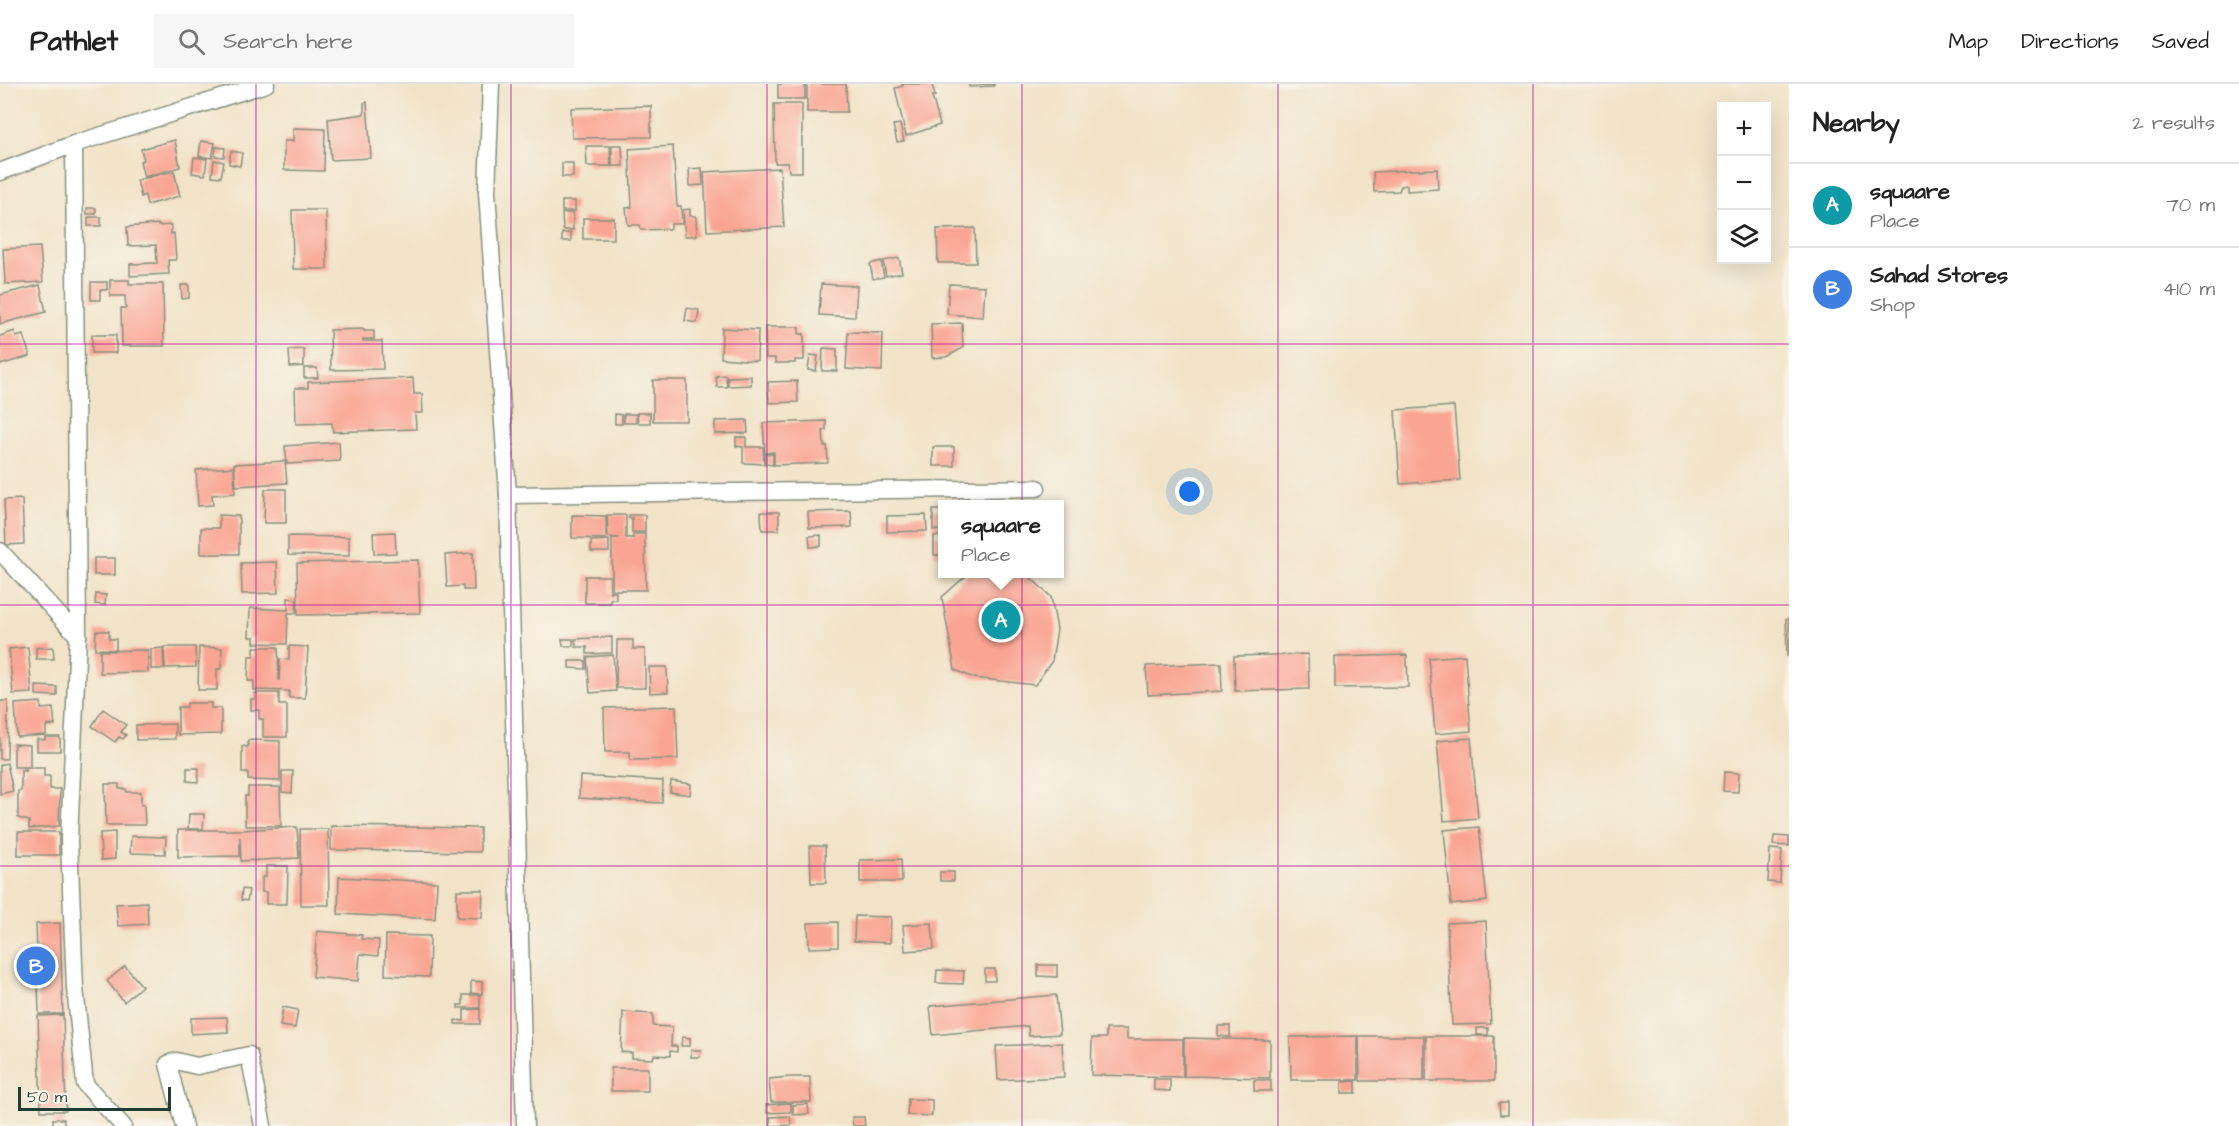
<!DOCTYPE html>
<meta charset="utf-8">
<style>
:root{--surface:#fff;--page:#f6f6f6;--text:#222;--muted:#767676;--line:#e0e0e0;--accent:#0f766e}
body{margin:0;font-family:"Architects Daughter",sans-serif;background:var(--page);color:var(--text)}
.controls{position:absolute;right:18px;top:18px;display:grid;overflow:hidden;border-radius:0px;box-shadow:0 6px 24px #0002}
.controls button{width:54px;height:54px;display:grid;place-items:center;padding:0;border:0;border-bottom:2px solid var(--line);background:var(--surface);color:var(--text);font:30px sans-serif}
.scale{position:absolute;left:18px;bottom:15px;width:153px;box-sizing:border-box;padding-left:6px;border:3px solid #1f3d34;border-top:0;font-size:16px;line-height:21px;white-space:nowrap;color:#1f3d34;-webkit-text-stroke:4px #f7f3e8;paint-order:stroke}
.you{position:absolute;left:1190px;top:408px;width:21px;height:21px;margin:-15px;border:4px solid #fff;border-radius:50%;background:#1a73e8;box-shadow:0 0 0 9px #1a73e833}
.badge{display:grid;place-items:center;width:39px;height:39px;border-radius:50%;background:var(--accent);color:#fff;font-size:20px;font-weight:700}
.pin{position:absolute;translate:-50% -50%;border:3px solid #fff;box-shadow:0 2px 6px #0006}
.popup{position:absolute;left:938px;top:416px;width:126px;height:78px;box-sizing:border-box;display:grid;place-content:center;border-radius:0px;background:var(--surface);filter:drop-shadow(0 2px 4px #0005);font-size:20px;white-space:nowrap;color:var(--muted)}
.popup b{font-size:22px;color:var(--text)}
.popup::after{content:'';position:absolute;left:50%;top:100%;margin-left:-12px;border:12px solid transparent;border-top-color:var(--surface)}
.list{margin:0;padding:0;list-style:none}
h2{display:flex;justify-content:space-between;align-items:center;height:78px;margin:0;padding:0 24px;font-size:26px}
h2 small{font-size:20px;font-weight:400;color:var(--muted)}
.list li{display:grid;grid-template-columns:39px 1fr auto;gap:18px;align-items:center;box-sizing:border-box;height:84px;padding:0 24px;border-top:2px solid var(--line)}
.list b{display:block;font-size:22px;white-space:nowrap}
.list p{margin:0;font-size:20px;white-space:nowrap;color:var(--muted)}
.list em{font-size:20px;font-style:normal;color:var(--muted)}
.icon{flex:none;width:33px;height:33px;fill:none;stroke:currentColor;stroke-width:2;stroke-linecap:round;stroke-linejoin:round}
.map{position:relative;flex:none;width:1789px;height:1042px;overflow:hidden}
header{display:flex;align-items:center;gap:36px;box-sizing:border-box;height:84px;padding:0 30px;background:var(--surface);border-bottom:2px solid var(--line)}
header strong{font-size:28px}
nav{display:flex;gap:33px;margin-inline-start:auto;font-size:21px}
.search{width:420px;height:54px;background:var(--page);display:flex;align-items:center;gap:15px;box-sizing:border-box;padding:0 21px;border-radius:0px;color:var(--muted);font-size:22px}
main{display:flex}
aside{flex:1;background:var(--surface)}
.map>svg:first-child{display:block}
.building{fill:#faa493}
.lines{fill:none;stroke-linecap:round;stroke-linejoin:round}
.street-casing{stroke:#88907e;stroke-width:19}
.street{stroke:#fff;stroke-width:16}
.grid{fill:none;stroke:#b5179e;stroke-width:1.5;stroke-opacity:0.55}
</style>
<header>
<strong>Pathlet</strong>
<div class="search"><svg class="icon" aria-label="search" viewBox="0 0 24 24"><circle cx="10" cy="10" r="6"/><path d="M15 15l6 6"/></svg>Search here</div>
<nav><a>Map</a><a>Directions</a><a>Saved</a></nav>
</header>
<main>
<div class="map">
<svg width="1789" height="1042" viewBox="0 0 1789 1042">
<rect width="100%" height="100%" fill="#f7f3e8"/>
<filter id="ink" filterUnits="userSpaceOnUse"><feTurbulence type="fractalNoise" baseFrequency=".0167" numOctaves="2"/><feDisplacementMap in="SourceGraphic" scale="12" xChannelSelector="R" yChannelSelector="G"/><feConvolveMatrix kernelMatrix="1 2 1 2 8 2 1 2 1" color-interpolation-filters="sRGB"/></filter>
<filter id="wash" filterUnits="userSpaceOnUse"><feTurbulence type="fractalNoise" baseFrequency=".008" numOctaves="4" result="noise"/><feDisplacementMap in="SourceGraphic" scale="24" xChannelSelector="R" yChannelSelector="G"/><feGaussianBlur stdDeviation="1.35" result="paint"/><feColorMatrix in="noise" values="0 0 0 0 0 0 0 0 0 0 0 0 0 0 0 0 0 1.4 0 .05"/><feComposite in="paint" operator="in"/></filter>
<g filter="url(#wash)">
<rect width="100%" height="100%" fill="#f1e3c8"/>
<g id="blocks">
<g class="building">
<rect x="778" y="0" width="27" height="15"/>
<polygon points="807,0 846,0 847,28 807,28"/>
<polygon points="902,0 932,0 935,12 932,12 940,41 906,52 895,4 903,2"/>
<polygon points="969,0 994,0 994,2 969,3"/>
<polygon points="367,18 371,74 331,76 328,35 364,30 364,19"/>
<polygon points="774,20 802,20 802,88 789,88 788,79 775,79"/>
<polygon points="651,22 651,53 572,54 571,24"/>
<polygon points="900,40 904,57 897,58 893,41"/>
<polygon points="293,44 325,45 324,87 284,86 284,57 293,57"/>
<polygon points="175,56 180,83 144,93 140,77 144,76 141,65"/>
<polygon points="201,57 215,59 212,74 199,72"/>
<polygon points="612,61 622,61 623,82 612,82"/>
<polygon points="586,62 610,62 611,82 587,82"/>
<polygon points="673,62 677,122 681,122 682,140 671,140 671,145 641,146 640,141 628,141 626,124 632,123 629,65"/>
<polygon points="216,63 225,64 224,73 215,72"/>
<polygon points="231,67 242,69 240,82 229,80"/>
<polygon points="194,73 207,75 205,91 192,89"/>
<polygon points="214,76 224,78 221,93 212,92"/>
<rect x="562" y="79" width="11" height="14"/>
<polygon points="702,84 703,101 690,102 689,85"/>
<polygon points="780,84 784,143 707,147 704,88"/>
<polygon points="1437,85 1438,105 1407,107 1407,101 1401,102 1399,107 1374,108 1373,88"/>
<polygon points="174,87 180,112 147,121 145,111 141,113 137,96"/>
<rect x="562" y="117" width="13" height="10"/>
<rect x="87" y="124" width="9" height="6"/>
<polygon points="690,125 690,132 696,132 697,152 685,152 683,126"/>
<polygon points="292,126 326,126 327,185 293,185"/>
<polygon points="562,129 573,129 573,146 563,146"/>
<rect x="88" y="133" width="13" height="9"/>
<rect x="583" y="134" width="31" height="21"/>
<polygon points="158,140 158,142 171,141 171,150 174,149 176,176 168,176 169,190 130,192 130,180 157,179 156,161 128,162 127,143"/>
<polygon points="975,144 976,179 938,179 937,145"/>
<rect x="562" y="149" width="9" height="8"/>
<polygon points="40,163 43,198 5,200 3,165"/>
<polygon points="899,174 902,189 886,192 883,177"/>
<polygon points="881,177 884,193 873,195 870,180"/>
<polygon points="110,196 129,196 129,200 163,200 164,262 122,262 121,224 126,224 125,212 110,212"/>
<polygon points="91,198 107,198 107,206 100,206 100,216 91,216"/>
<polygon points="821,200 857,202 855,233 819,231"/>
<polygon points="949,200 985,202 983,233 947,230"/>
<polygon points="40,201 46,228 0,240 0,211"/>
<polygon points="181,201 189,201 189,214 182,215"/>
<polygon points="687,224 699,226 697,239 685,237"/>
<polygon points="962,239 963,264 946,273 932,274 931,240"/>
<polygon points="765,243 799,243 799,250 804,250 804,276 795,276 795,279 775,279 775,274 766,274"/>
<polygon points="722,244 758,246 757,277 721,274"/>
<polygon points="364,245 364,247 374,247 374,255 363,255 363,257 382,257 383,285 331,286 330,246"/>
<polygon points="15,247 16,253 23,251 30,272 0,281 0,252"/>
<polygon points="848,248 883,249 882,287 846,285"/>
<rect x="92" y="251" width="24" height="18"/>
<polygon points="823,264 837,265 837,287 822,287"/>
<polygon points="304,265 304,282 290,283 289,266"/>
<polygon points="810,271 818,272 816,287 808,286"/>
<polygon points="304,284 317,284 318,294 304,294"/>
<polygon points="726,291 727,303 717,303 716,292"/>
<polygon points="751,292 751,301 728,302 728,293"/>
<polygon points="413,294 414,310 422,310 423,329 415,329 416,345 333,348 332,339 296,340 295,304 308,304 308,298"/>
<rect x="653" y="296" width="34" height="41"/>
<polygon points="797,297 798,318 769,319 768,298"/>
<polygon points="1454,322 1460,396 1400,400 1395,326"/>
<polygon points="637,329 650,329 650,339 638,339"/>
<polygon points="615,330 622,331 622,340 615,340"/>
<rect x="624" y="330" width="12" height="9"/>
<polygon points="747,336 748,349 715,350 715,337"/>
<polygon points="826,337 826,346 823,346 824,362 827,362 828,379 774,381 774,368 765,369 763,339"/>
<polygon points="736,353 746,353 746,363 763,363 764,380 743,379 743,363 736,362"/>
<polygon points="339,358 340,377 287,380 285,362"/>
<rect x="933" y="363" width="21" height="19"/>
<polygon points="765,370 773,370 773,381 765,380"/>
<polygon points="285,377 287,399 236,402 234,380"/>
<polygon points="234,383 235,409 212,411 213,421 198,422 196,386"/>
<polygon points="265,405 286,405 286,439 264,439"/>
<polygon points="22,415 24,460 6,461 4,416"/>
<rect x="933" y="426" width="9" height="20"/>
<polygon points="851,427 852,443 809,444 808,428"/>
<polygon points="761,428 779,428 779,446 762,446"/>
<polygon points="219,431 239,432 239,470 201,470 201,444 219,444"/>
<polygon points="572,431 606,432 606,455 572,454"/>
<polygon points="607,431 626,431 626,454 633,454 633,450 645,450 646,506 612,506 612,454 619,454 608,453"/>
<polygon points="629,431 645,431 645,448 632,448 632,434 629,434"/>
<polygon points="926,431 927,447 887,448 887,432"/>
<polygon points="395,448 396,469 374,470 373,449"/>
<polygon points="821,451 821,462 810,463 809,452"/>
<polygon points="288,452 349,453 349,472 288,471"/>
<rect x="934" y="452" width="8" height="19"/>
<polygon points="609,456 609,468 591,468 591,457"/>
<polygon points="473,469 474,506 463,506 463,502 447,503 445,471"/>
<rect x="94" y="474" width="21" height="17"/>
<polygon points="418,476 420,529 298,531 297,479"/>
<polygon points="277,478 278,509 242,510 241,479"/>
<polygon points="968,490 1020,490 1030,493 1051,513 1057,545 1052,577 1035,601 974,594 955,586 942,513"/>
<polygon points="585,492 610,492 610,508 616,508 616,515 610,515 610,519 585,519"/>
<polygon points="96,510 106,511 105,521 95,520"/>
<polygon points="288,514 297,515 296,529 288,529 287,560 254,559 254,553 249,553 250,524 288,526"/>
<polygon points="1786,535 1789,535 1789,572 1787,572"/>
<polygon points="96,547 109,547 109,555 116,555 116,566 95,565"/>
<polygon points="612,553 612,569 587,570 587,563 576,563 575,555"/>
<polygon points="562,555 573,555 573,562 563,562"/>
<polygon points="617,556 633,556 633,565 645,565 645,604 616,604"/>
<polygon points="289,562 308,563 305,614 289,614 289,607 254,606 254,597 248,597 249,572 254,572 254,563 278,563 279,597 280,575 289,576"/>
<polygon points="28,563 32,609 13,610 9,565"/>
<polygon points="53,563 54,575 36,575 36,564"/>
<polygon points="164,563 195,563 196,583 165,584"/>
<polygon points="199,563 222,564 221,585 217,585 217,606 198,606"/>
<polygon points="163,564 164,585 151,585 151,565"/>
<polygon points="148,566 148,588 100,589 100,567"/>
<polygon points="1308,570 1309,605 1235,607 1234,572"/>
<polygon points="613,571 616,607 590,609 587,573"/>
<polygon points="1407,571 1408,603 1335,604 1335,573"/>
<polygon points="1465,571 1471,647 1435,650 1429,574"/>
<polygon points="569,577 586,577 586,585 569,584"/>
<polygon points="1221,579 1222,607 1148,611 1146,582"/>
<polygon points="649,583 667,583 668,608 650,609"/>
<polygon points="36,602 57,603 57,612 36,611"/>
<polygon points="255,609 279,609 279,621 287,621 287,653 263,653 263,635 259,635 259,626 251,626 251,615 255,615"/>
<polygon points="0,617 8,617 7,675 0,675"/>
<polygon points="41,618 41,625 53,624 55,641 46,642 46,651 17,653 15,620"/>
<polygon points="187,619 211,619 211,624 221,624 221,650 178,651 178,623 187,623"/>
<polygon points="676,622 678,675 630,676 630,668 605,668 604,624"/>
<polygon points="103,625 126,641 121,648 126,651 123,655 119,653 115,658 92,642"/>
<polygon points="175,640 175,655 136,656 136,641"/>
<polygon points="45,653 60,653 60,667 37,667 37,655 45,656"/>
<polygon points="1471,654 1478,734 1444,737 1437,657"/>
<polygon points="248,656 280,657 280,697 248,696 248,689 242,689 242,662 248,663"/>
<polygon points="14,660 30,661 30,683 14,683"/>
<polygon points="7,679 13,707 0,710 0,681"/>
<polygon points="26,684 44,684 44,692 50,692 50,705 60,705 59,742 29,745 29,737 18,734 18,707 21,707 21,686 26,687"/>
<polygon points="187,684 199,684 198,698 187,697"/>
<polygon points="282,687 293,687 292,709 282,708"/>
<polygon points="1724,688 1739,689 1738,708 1723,707"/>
<polygon points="580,692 663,697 662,719 579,714"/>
<polygon points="671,697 691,700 690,711 670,708"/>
<polygon points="105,700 119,700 119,705 126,705 127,708 141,708 141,721 144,721 145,741 106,741"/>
<polygon points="248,703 280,703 281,742 245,742 245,712 248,712"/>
<polygon points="189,730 204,730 203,745 188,745"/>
<polygon points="331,742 480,744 480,768 331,766"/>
<polygon points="297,743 299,774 241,777 240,753 240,772 178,773 178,746 239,746"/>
<polygon points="1479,743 1487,817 1451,821 1444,746"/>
<polygon points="300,745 328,745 329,821 301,821"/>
<rect x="18" y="748" width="41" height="23"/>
<polygon points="115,748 115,775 101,776 100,749"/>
<polygon points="131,752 166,753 165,770 130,769"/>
<polygon points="1774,752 1789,753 1789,762 1773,761"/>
<polygon points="810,762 825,762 826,799 811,799"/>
<polygon points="1770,765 1782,766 1780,799 1768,798"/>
<polygon points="901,775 902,798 860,798 860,776"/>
<polygon points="266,782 288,782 287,820 266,820 266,808 262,808 262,793 266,793"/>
<rect x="940" y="788" width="14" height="9"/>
<polygon points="339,793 437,798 435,835 338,830"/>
<polygon points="242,805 249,806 247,817 241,816"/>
<polygon points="457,806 483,806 482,834 457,833"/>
<polygon points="147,818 148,840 118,842 116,820"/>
<polygon points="855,832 891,833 890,859 854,857"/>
<polygon points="1486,837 1491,940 1452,941 1447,839"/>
<polygon points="838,838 838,863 809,864 808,839"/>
<polygon points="60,839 63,930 39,930 36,840"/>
<polygon points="932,839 934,865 905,867 903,841"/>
<polygon points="317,847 362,851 361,855 379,856 378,872 360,870 358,897 313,893"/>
<polygon points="386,851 430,852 429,893 385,891"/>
<polygon points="1038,881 1057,881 1057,893 1038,892"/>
<polygon points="125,882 142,902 124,918 107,897"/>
<rect x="985" y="885" width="10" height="12"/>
<polygon points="937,886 964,887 963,900 936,899"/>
<polygon points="471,897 482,898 482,910 471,909"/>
<polygon points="463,911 480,911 480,924 458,924 458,921 463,921"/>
<polygon points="1056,911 1060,950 1029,952 1028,942 933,951 930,922"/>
<polygon points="283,923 298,926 295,944 280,942"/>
<polygon points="480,925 480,940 455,940 455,936 464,937 464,926"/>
<polygon points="623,928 653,930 653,942 672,943 671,962 677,962 677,968 670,967 670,972 654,971 653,975 632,974 632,969 621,968"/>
<polygon points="63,931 66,1027 41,1027 38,932"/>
<polygon points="227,933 228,948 191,950 191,934"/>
<polygon points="1218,942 1230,942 1230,953 1218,952"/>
<rect x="1477" y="944" width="11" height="7"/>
<polygon points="1106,945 1127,945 1127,955 1183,955 1183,993 1091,991 1092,954 1106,954"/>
<polygon points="1358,952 1358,996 1291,996 1290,953"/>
<polygon points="1359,952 1424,952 1424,997 1360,997"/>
<rect x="1426" y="952" width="68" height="45"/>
<polygon points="682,953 690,954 690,962 681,962"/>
<polygon points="1184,954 1270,956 1270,994 1184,992"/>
<polygon points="1062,959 1064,993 998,996 996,962"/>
<polygon points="691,966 701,966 700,973 691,973"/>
<rect x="611" y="984" width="37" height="23"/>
<polygon points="790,993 810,993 811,1018 771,1018 769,995"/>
<polygon points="1154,995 1170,995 1170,1007 1154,1006"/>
<rect x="1254" y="996" width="17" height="11"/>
<polygon points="1356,997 1356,1009 1342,1009 1342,998"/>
<polygon points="908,1015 932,1016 932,1032 907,1031"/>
<polygon points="791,1019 791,1028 767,1029 766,1021"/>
<polygon points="1499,1019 1508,1019 1508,1031 1500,1031"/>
<polygon points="808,1020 809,1030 793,1031 793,1021"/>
<polygon points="790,1032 791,1041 771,1042 770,1033"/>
<polygon points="852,1033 864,1033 865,1042 853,1042"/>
<rect x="53" y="1035" width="11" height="7"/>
</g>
</g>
</g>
<g filter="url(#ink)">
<use href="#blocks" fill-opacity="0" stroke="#88907e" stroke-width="1.5"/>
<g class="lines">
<g class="street-casing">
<g id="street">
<polyline points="491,0 487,108 508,411 525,1042"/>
<polyline points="74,60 78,552 69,756 75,904 85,1000 123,1042"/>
<polyline points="0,88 74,60 266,0"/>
<polyline points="508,411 1037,404"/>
<polyline points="0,467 78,552"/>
<polyline points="184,1042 168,980 176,977 197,982 249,971 263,1042"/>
</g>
</g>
<use href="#street" class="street"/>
</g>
</g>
<path class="grid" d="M256,0v1042M511,0v1042M767,0v1042M1022,0v1042M1278,0v1042M1533,0v1042M0,260h1789M0,521h1789M0,782h1789"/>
</svg>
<div class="controls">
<button>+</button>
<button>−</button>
<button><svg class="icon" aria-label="layers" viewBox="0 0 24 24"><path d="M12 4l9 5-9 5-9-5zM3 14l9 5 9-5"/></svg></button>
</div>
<div class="scale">50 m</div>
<div class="you"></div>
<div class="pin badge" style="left:1001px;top:536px;background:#0f9aa8">A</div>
<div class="popup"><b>squaare</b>Place</div>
<div class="pin badge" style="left:36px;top:882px;background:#3f7fe0">B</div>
</div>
<aside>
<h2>Nearby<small>2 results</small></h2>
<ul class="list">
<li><span class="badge" style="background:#0f9aa8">A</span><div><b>squaare</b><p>Place</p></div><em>70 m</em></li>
<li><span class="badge" style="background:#3f7fe0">B</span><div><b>Sahad Stores</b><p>Shop</p></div><em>410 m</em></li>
</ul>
</aside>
</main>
